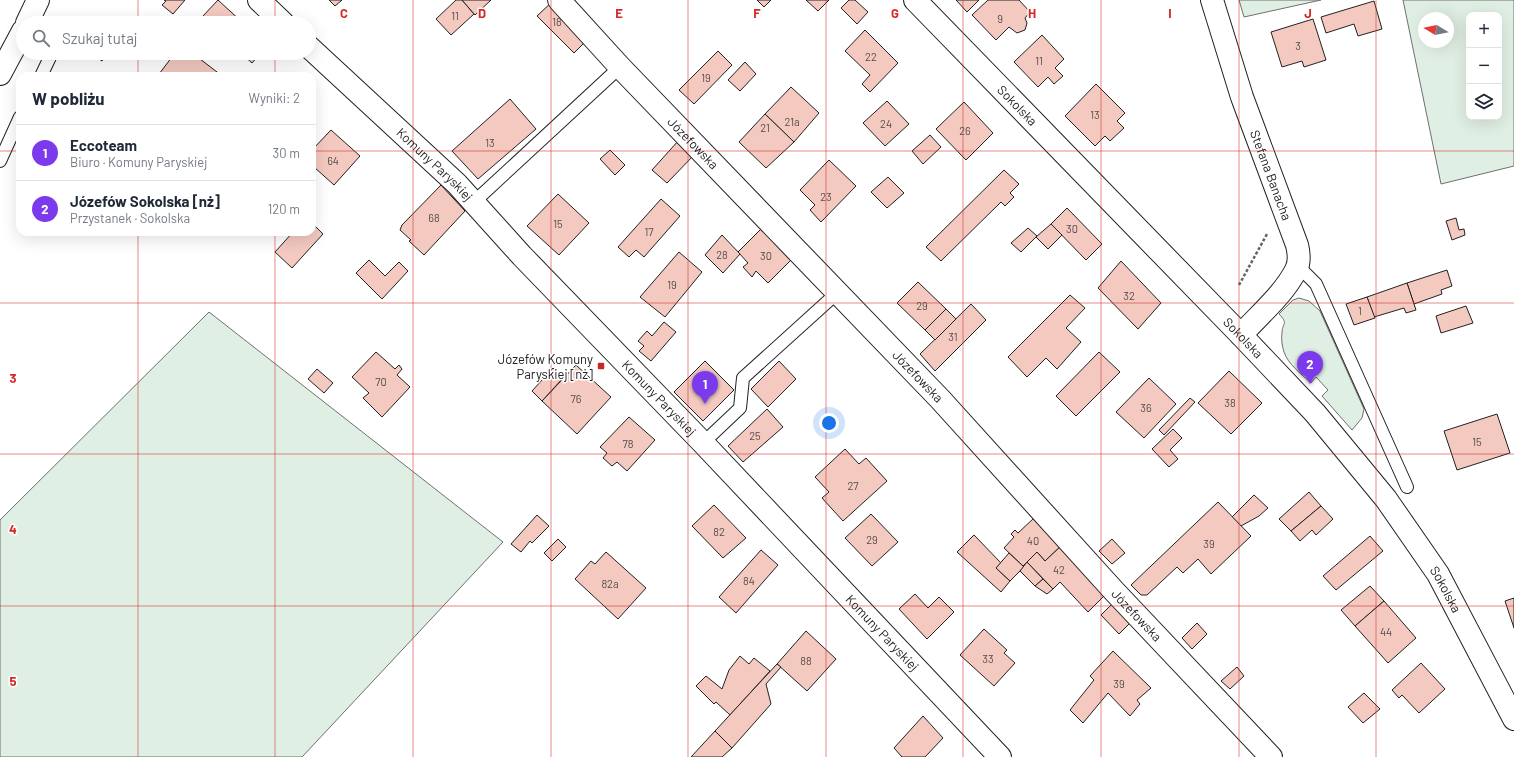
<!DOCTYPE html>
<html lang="pl">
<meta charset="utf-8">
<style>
:root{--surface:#fff;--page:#f2f2f3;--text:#1f2937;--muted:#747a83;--line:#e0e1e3;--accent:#7c3aed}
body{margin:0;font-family:Barlow,sans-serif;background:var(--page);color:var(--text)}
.controls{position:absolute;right:12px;top:12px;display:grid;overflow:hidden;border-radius:8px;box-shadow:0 4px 16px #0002}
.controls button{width:36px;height:36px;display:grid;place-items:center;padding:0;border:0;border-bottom:1px solid var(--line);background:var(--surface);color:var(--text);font:20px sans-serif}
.compass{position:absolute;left:1418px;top:12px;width:36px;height:36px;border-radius:50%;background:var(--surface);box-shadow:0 4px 16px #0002;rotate:280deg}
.you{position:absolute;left:829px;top:423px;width:14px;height:14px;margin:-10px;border:3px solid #fff;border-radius:50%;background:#1a73e8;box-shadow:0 0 0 6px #1a73e833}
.badge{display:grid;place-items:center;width:26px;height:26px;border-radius:50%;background:var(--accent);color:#fff;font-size:13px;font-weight:700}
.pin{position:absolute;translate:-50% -33px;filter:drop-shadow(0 1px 2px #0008)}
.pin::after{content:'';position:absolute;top:21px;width:14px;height:12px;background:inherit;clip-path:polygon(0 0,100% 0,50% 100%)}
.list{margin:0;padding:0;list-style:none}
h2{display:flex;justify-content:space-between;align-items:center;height:52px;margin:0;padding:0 16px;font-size:17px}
h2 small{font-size:13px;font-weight:400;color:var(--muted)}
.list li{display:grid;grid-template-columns:26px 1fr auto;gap:12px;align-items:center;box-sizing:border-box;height:56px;padding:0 16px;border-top:1px solid var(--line)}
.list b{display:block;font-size:15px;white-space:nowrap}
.list p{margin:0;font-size:13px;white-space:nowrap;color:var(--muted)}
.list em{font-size:13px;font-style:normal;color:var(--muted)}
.icon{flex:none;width:22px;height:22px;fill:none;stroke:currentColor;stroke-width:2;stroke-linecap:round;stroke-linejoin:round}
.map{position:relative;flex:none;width:1514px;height:757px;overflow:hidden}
.search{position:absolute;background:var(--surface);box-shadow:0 4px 16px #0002;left:16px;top:16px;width:300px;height:44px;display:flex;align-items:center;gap:10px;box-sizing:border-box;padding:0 14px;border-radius:22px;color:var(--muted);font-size:15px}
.panel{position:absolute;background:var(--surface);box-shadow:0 4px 16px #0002;left:16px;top:72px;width:300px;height:164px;border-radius:12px}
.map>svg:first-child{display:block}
.green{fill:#e0efe3;stroke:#6f6f6f;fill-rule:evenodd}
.building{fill:#f3c9c0;stroke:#222}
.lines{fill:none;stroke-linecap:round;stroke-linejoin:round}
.service-casing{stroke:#222;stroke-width:14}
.minor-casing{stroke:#222;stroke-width:24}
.path{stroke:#646464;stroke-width:2.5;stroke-dasharray:3 2;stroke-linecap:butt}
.service{stroke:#fff;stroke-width:12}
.minor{stroke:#fff;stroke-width:22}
.grid{fill:none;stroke:#d62828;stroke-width:1;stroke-opacity:0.55}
.poi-dot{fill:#c62828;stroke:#fff;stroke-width:1.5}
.labels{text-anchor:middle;stroke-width:3;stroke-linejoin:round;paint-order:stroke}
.number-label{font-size:11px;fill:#564c4a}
.street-label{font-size:13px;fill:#222;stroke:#fff}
.poi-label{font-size:13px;fill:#222;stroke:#fff;text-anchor:end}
.grid-label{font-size:13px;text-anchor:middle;font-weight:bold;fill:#d62828;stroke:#fff;stroke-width:3;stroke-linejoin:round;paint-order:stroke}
</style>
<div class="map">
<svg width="1514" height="757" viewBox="0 0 1514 757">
<rect width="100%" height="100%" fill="#fff"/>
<g class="green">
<polygon points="1239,0 1321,0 1244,17"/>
<path d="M1403,0h111v166l-73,18zM1469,15h30v102h-30zM1424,18h24v24h-24z"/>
<path d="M1299,298l10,3 11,10 44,98 -2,9 -10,12 -30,-34 6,-6 -12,-13 -5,6c-10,-9 -23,-19 -27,-31 -2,-6 -3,-14 -2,-19 0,-10 7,-9 -3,-19l14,-14z"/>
<polygon points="209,312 503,542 302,757 0,757 0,520"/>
</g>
<g class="building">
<polygon points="164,0 185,0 173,14 162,5 166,1"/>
<polygon points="218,0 243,23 208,23 202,17"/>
<polygon points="329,0 342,0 335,6"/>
<polygon points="456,0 462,0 474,14 451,35 436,19"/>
<polygon points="462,0 491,0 475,15"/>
<polygon points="757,0 771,0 764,7"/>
<polygon points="806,0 829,0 818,11"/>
<polygon points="849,0 855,0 868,12 857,24 841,8"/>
<polygon points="956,0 979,0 967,12"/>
<polygon points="988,0 1019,0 1030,12 1025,18 1027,23 1025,30 1017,33 1009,27 996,40 972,15"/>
<polygon points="553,1 588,39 574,53 537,16"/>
<polygon points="1374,1 1382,29 1358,36 1354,24 1326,33 1321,17"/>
<polygon points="1313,19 1326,60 1304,67 1302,61 1282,67 1271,32"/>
<polygon points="865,30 898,63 870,92 862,84 870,75 845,51"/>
<polygon points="1042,35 1064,59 1055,68 1063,76 1054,84 1048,77 1038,87 1014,62"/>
<polygon points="718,51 732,65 694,104 679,90"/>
<polygon points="91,53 107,53 102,61"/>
<polygon points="175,53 204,53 200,59 221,75 162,76 159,74"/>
<polygon points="241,53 261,53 252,63"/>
<polygon points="745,62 756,74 740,91 728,80"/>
<polygon points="1096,84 1125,113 1117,121 1124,128 1110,141 1105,136 1095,146 1065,116"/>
<polygon points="791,87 819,113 794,142 765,114"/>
<polygon points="510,99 536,129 478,179 452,151"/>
<polygon points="887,101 909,124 885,146 863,123"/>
<polygon points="964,102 993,133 966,160 936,129"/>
<polygon points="765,114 794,142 766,168 739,142"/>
<polygon points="331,130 360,156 334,185 314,167 312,169 312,150"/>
<polygon points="930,135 941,147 923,164 912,151"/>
<polygon points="679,140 695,154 667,183 652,170"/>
<polygon points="610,150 625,165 615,175 600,159"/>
<polygon points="829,160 856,186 821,222 810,210 815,205 800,190"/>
<polygon points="1004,170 1019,184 1010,193 1014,197 1005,206 1001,202 941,261 926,247"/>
<polygon points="888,177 904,193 887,208 871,192"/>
<polygon points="441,185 465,211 424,255 409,241 411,240 400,230 402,225"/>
<polygon points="558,194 589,223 559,255 527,226"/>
<polygon points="661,199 680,216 644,257 636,250 629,257 618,247"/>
<polygon points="1067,208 1102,244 1086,260 1051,224"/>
<polygon points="1456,218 1459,230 1464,229 1465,235 1452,240 1446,221"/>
<polygon points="312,223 323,234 292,268 275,252 293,232 312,232"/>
<polygon points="1051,224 1062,235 1048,249 1036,237"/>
<polygon points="763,227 793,258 768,283 756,271 752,277 743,267 748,263 738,252"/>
<polygon points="1028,228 1037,236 1021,252 1011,243"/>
<polygon points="722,235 740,254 723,273 705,255"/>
<polygon points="679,252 702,272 665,317 640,297"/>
<polygon points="369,260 385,276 399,262 408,271 382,299 356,273"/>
<polygon points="1121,261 1161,303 1138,329 1098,288"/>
<polygon points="1447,270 1452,286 1441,290 1442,294 1414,304 1407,283"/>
<polygon points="918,282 946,309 925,330 897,303"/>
<polygon points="1407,283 1416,310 1406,313 1404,308 1374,317 1367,297"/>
<polygon points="1070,295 1085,308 1066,328 1081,342 1057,369 1046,358 1027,377 1008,357"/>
<polygon points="1367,297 1375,318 1354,325 1346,304"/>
<polygon points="971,304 986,320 935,371 920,354"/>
<polygon points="1466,306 1473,323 1441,333 1436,316"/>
<polygon points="946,309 956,319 935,340 925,330"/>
<polygon points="664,322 676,332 651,361 639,351 644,346 638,341 647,331 652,336"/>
<polygon points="376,352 395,369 399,365 402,369 397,375 410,387 382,417 363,398 369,393 352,377"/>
<polygon points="1099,352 1120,372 1076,416 1056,396"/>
<polygon points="705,361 734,390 703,421 674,392"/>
<polygon points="779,361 796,379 768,407 751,389"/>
<polygon points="576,365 611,397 577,434 542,401"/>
<polygon points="553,368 563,378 542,401 532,391"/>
<polygon points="317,369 333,383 324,393 308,379"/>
<polygon points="1229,371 1262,403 1231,434 1198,403"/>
<polygon points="1149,378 1176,404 1144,438 1116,412"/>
<polygon points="1190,398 1195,402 1164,435 1159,430"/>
<polygon points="767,409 783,427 743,462 728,446"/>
<polygon points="1497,414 1510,453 1457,470 1444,431"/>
<polygon points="629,417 655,440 627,471 617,462 612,466 603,458 607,453 600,447"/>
<polygon points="1173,429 1182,438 1170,450 1178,459 1169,467 1152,449"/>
<polygon points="845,449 859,464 866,458 887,481 843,521 822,498 829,492 815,477"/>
<polygon points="1309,492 1321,506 1291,531 1279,519"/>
<polygon points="1254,495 1268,508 1259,516 1241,526 1232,517"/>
<polygon points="1218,502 1251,536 1211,574 1198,559 1183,573 1177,567 1147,595 1141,595 1131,585"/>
<polygon points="714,505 746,538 723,558 692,526"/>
<polygon points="1321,506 1333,519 1316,535 1312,530 1300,541 1291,531"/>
<polygon points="871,514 898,542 872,566 845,538"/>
<polygon points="537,515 549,526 532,543 530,541 521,552 511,544"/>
<polygon points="1034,518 1061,546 1045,561 1037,552 1023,566 1004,548 1014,537 1011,534 1015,530 1018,533"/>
<polygon points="974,535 1001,563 996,568 1010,581 1001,592 957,552"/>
<polygon points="1370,536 1383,551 1336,590 1323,576"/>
<polygon points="558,539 566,547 552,561 544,553"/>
<polygon points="1112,539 1125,553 1112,564 1099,551"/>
<polygon points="1061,546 1106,594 1088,612 1060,582 1053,589 1027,562 1037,552 1045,561"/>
<polygon points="761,550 778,565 736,613 719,597"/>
<polygon points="606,552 646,588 618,619 575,579 591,561 595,564"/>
<polygon points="1009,553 1024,567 1010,581 996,568"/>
<polygon points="1027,562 1043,579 1035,586 1020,571"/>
<polygon points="1043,579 1053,589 1047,594 1035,586"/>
<polygon points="1370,586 1384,601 1355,626 1341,610"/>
<polygon points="915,594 928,608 939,597 954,612 927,639 899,609"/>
<polygon points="1514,598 1514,628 1505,601"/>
<polygon points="1384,601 1416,638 1388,663 1355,626"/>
<polygon points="1112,604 1130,623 1119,634 1101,615"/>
<polygon points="1197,623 1207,634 1192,649 1182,638"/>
<polygon points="984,629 1007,650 1004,653 1015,663 994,686 960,655"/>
<polygon points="806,631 836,659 807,691 777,664"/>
<polygon points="1113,651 1151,688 1137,700 1140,704 1130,716 1108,693 1083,723 1070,710 1094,680 1090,676"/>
<polygon points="740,656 749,664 754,658 770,671 730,715 716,702 714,704 696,686 706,676 722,689 729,670"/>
<polygon points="1421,663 1445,689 1419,713 1402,695 1399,698 1392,690"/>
<polygon points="777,664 781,667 766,684 771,704 732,748 715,731"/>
<polygon points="1237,667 1244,676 1230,689 1221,681"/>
<polygon points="1364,693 1380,709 1363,723 1348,707"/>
<polygon points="923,716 943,738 925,757 902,757 894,748"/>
<polygon points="715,731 732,748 722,757 691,757"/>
</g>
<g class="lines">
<g class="service-casing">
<g id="service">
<polyline points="41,76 52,53"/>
<polyline points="0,161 20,117"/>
<polyline points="474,202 620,67"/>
<polyline points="1296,269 1303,271 1316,284 1407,487"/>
<polyline points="703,443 740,408 743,378 837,293"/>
</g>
</g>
<g class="minor-casing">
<g id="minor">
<polyline points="259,0 283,23"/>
<path id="s1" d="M559,0l61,67 320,332 174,192 157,166"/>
<path id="s2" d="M915,0l326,335 74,78 71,86 52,75 76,145"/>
<path id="s3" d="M1212,0l30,97 55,148c2,8 3,17 -1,25 -12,24 -37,45 -55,65"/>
<polyline points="27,23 38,0"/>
<path id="s4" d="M309,47l148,137 65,72 181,187 297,314"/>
<polyline points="0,74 23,31"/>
</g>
</g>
<polyline class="path" points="1239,285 1267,234"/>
<use href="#service" class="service"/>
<use href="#minor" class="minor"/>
</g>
<path class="grid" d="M138,0v23M275,0v23M413,0v757M551,0v757M688,0v757M826,0v757M963,0v757M1101,0v757M1239,0v757M1376,0v757M138,53v23M275,53v23M0,151h20M312,151h1202M138,232v525M275,232v525M0,303h1514M0,454h1514M0,606h1514"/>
<rect class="poi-dot" x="597" y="362" width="8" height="8" rx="2"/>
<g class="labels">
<g class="number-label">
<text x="455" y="20">11</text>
<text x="1000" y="23">9</text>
<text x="557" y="26">18</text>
<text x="1298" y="50">3</text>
<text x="871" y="61">22</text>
<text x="1039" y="65">11</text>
<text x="706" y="82">19</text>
<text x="1095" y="119">13</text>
<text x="792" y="126">21a</text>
<text x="886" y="128">24</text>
<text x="765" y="132">21</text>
<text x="965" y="135">26</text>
<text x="490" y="147">13</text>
<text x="333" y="165">64</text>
<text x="826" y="201">23</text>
<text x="434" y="222">68</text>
<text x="558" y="228">15</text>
<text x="1072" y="233">30</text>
<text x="649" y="236">17</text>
<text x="722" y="259">28</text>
<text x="766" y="260">30</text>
<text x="672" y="289">19</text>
<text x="1129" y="300">32</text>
<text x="922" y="310">29</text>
<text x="1360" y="315">1</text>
<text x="953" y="341">31</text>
<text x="381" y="386">70</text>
<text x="576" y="403">76</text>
<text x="1230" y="407">38</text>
<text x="1146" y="412">36</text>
<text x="755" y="440">25</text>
<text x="1477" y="446">15</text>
<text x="628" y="448">78</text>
<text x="853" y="490">27</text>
<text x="719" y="536">82</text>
<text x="872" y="544">29</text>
<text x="1033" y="545">40</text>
<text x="1209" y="548">39</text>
<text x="1059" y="574">42</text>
<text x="749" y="585">84</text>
<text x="610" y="588">82a</text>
<text x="1386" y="636">44</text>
<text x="988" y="663">33</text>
<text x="806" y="665">88</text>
<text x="1119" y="688">39</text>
</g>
<g class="street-label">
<text dy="5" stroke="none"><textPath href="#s2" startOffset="147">Sokolska</textPath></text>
<text dy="5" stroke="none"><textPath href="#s1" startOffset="196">Józefowska</textPath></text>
<text dy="5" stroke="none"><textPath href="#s4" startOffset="172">Komuny Paryskiej</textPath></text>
<text dy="5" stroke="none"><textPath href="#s3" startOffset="185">Stefana Banacha</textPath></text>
<text dy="5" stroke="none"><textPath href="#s2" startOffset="471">Sokolska</textPath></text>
<text dy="5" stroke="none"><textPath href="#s1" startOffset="520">Józefowska</textPath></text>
<text dy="5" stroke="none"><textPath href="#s4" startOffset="496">Komuny Paryskiej</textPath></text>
<text dy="5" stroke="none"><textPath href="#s2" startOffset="795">Sokolska</textPath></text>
<text dy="5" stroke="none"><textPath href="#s1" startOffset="844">Józefowska</textPath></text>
<text dy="5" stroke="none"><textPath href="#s4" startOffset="820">Komuny Paryskiej</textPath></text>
</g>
<g class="poi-label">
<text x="593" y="364">Józefów Komuny<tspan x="593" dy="15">Paryskiej [nż]</tspan></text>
</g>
</g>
<g class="grid-label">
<text x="344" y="18">C</text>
<text x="482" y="18">D</text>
<text x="619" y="18">E</text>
<text x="757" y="18">F</text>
<text x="895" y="18">G</text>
<text x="1032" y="18">H</text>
<text x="1170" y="18">I</text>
<text x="1308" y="18">J</text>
<text x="13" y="383">3</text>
<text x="13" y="534">4</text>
<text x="13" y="686">5</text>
</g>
</svg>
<div class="controls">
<button>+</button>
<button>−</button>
<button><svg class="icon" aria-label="layers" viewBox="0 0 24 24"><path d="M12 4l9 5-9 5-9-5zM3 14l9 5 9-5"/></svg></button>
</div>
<svg class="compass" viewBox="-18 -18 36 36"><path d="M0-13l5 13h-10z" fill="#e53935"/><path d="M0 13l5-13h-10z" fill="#747a83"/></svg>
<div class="you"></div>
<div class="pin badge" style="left:705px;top:404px">1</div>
<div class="pin badge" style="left:1310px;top:384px">2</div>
<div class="search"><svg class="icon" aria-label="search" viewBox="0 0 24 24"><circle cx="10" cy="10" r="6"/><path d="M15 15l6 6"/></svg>Szukaj tutaj</div>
<section class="panel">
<h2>W pobliżu<small>Wyniki: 2</small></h2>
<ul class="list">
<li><span class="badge">1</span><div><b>Eccoteam</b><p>Biuro · Komuny Paryskiej</p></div><em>30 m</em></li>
<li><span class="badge">2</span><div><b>Józefów Sokolska [nż]</b><p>Przystanek · Sokolska</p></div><em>120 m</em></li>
</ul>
</section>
</div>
